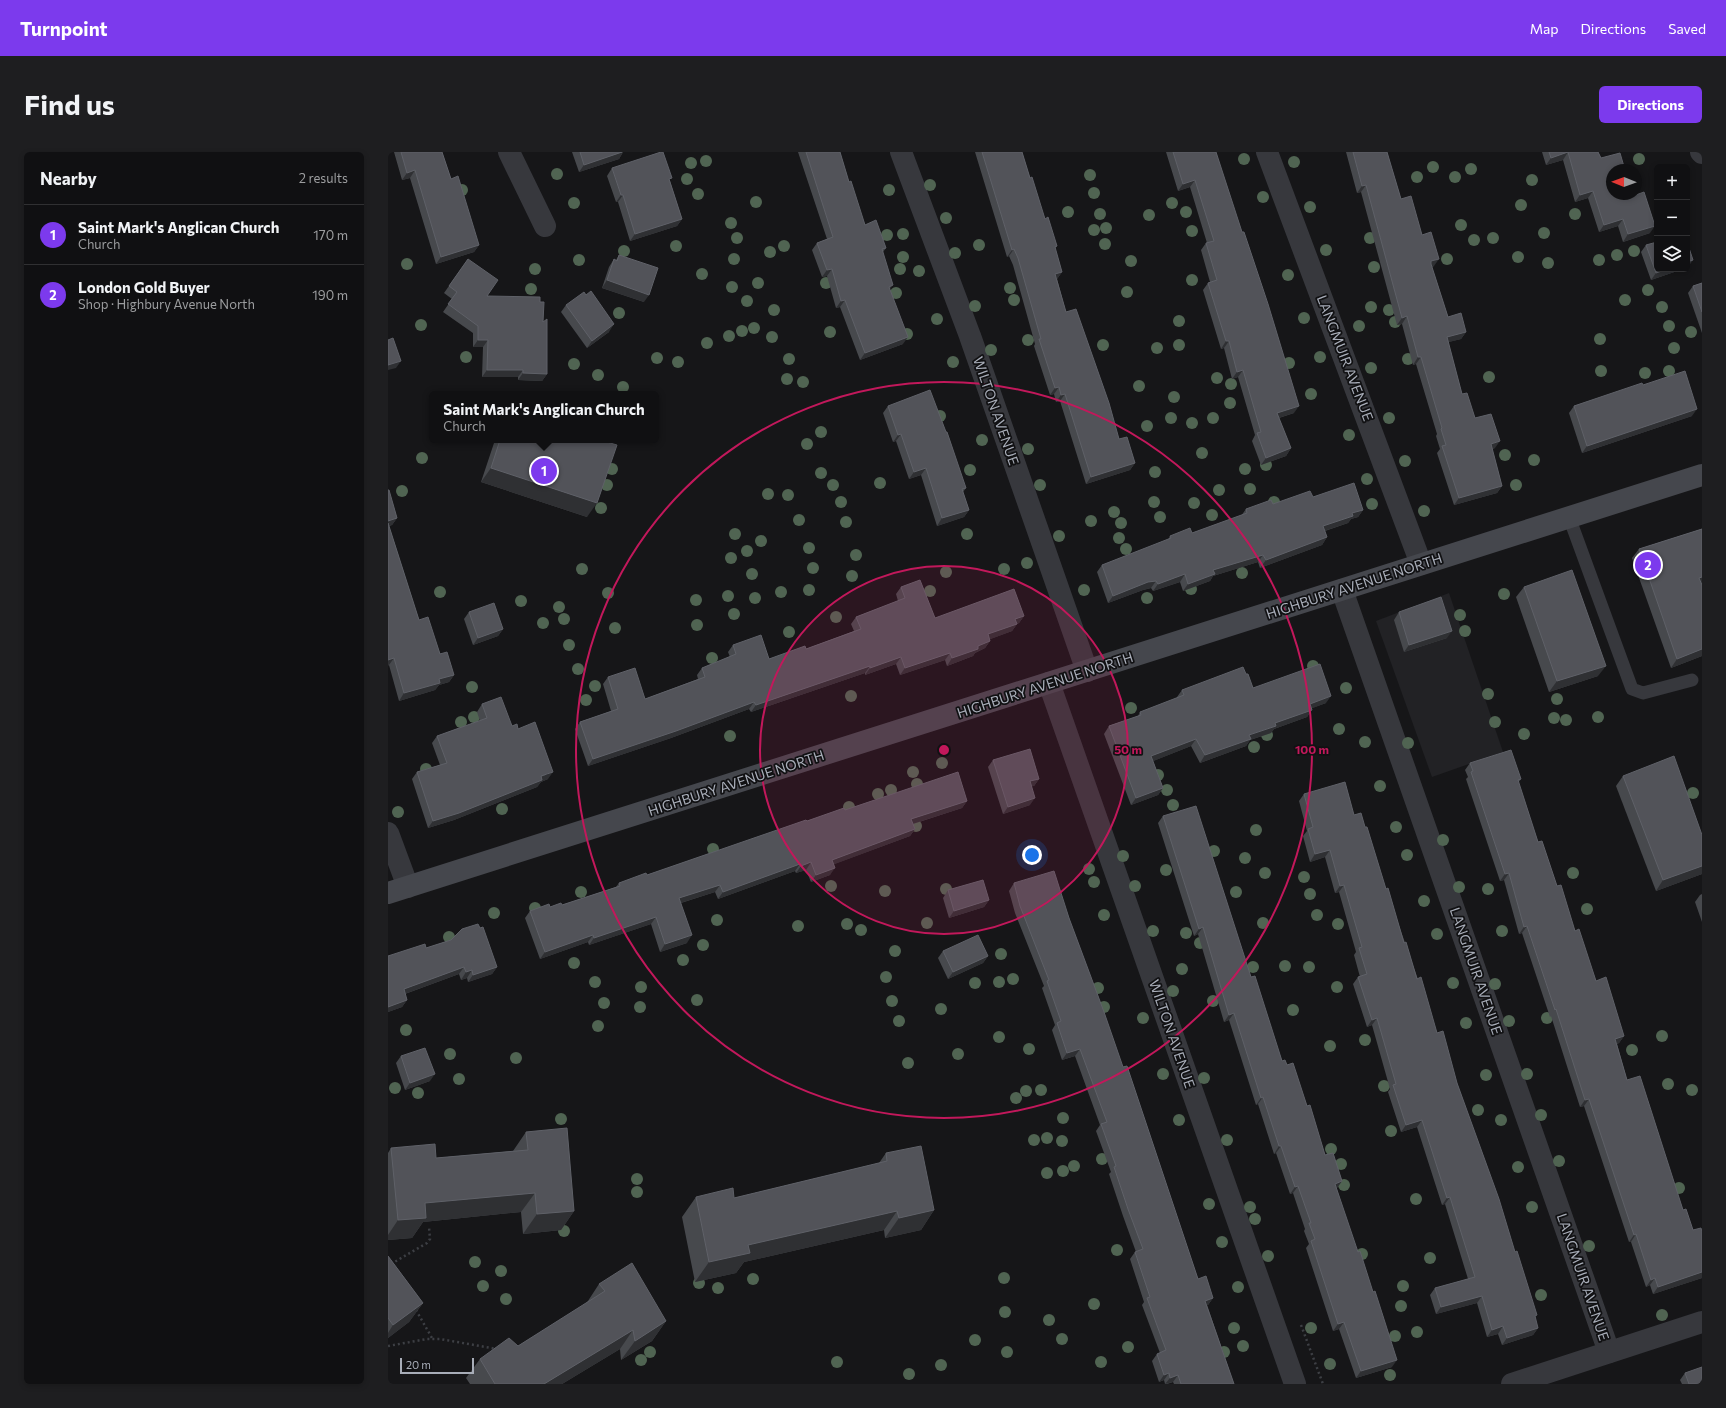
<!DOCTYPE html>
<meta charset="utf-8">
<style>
:root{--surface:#101012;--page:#1e1e20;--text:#f1f3f6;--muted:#9c9d9f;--line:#303032;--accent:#7c3aed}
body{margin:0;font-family:Commissioner,sans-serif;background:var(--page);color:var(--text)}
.controls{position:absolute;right:12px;top:12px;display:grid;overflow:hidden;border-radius:6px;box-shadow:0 2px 6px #0003}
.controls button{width:36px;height:36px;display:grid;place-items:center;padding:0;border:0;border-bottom:1px solid var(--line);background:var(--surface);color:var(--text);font:20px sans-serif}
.compass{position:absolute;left:1218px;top:12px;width:36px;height:36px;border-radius:50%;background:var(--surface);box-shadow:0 2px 6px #0003;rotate:271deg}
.scale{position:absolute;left:12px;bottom:10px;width:74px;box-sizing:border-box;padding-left:4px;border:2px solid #a8adb8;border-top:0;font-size:11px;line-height:14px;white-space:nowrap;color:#a8adb8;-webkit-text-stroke:3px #111113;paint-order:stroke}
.you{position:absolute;left:644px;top:703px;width:14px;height:14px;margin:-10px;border:3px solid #fff;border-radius:50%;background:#1a73e8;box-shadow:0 0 0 6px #1a73e833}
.badge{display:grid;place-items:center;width:26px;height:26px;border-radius:50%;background:var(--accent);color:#fff;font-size:13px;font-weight:700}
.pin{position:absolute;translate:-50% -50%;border:2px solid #fff;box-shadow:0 1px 4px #0006}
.popup{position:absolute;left:41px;top:239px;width:230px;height:52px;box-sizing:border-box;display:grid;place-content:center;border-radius:6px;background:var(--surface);filter:drop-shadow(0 1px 3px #0005);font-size:13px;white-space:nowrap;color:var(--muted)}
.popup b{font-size:15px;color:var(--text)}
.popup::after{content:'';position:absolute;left:50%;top:100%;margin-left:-8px;border:8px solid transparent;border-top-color:var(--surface)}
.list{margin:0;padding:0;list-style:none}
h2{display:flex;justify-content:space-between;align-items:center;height:52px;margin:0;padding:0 16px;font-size:17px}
h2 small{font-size:13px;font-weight:400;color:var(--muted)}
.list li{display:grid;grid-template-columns:26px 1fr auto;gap:12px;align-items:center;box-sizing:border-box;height:60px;padding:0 16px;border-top:1px solid var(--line)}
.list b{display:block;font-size:15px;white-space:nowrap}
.list p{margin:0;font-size:13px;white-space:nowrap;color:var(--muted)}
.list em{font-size:13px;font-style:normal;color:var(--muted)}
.icon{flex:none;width:22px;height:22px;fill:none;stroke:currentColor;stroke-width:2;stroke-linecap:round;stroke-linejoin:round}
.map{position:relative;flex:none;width:1314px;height:1232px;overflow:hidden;border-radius:6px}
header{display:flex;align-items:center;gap:24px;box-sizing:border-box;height:56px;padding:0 20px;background:var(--accent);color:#fff}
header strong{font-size:19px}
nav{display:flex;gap:22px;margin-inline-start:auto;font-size:14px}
.intro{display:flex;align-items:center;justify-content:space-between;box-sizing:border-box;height:96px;padding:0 24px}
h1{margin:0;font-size:28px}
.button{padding:10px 18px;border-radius:6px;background:var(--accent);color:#fff;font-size:14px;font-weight:700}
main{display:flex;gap:24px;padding:0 24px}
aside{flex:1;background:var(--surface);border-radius:6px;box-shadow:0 2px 6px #0003}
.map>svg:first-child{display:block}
.built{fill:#222225}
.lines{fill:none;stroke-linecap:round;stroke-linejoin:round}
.path{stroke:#3d3f44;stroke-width:2.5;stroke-dasharray:2 3;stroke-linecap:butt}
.service{stroke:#37383d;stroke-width:13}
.minor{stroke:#37383d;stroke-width:22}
.tertiary{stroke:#37383d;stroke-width:22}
.secondary{stroke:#45474d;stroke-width:22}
.tree{fill:#506452}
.wall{fill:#47494d}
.shaded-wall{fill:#2f3033}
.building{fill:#525359;stroke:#5f6168}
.ring{fill:none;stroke:#c2185b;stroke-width:2}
.labels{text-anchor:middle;stroke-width:3.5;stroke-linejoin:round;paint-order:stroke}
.street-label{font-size:14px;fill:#a8adb8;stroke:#111113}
.centre{fill:#c2185b;stroke:#111113;stroke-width:2}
.ring-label{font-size:12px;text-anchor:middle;font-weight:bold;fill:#c2185b;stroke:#111113;stroke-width:3.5;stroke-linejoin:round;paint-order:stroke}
</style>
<header>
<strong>Turnpoint</strong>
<nav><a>Map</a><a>Directions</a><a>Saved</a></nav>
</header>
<div class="intro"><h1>Find us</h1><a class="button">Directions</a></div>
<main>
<aside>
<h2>Nearby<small>2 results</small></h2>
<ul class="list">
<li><span class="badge">1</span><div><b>Saint Mark's Anglican Church</b><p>Church</p></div><em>170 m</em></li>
<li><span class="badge">2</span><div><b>London Gold Buyer</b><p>Shop · Highbury Avenue North</p></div><em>190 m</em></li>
</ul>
</aside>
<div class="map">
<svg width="1314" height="1232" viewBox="0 0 1314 1232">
<rect width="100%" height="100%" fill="#161618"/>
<polygon class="built" points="1061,441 1115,600 1044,625 988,469"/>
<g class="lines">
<g class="path">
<polyline points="3,1112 39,1091 42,1087 41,1075"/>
<polyline points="28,1158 44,1186"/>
<polyline points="913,1173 935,1232"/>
<polyline points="0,1194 39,1187 52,1187 109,1197"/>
</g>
<polyline class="service" points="1181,365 1244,537 1255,541 1304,528"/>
<g class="minor">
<polyline points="121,0 157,74"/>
<polyline points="513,0 582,184 699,519"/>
<polyline points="879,0 1033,412"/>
<polyline points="954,438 1221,1200"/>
<polyline points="661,531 907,1232"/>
<polyline points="0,681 20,735"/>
<polyline points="1124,1232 1314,1170"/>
</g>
<polyline class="tertiary" points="1313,0 1314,1"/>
<polyline class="secondary" points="0,741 1314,323"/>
</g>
<g class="tree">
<circle cx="856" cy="7" r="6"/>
<circle cx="1251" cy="7" r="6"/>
<circle cx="318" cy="9" r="6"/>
<circle cx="906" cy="10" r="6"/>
<circle cx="303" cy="11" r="6"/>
<circle cx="1045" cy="15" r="6"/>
<circle cx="1083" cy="17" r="6"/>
<circle cx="169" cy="22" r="6"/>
<circle cx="702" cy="23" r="6"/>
<circle cx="1029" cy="25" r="6"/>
<circle cx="1067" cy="25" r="6"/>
<circle cx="299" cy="27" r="6"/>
<circle cx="1144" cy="28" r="6"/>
<circle cx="542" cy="33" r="6"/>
<circle cx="74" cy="38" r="6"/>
<circle cx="501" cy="38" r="6"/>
<circle cx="706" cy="41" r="6"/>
<circle cx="310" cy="42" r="6"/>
<circle cx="875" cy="45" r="6"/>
<circle cx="368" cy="50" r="6"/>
<circle cx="186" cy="51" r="6"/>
<circle cx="784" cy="51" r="6"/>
<circle cx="1133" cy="53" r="6"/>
<circle cx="922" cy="55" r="6"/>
<circle cx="680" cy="60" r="6"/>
<circle cx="798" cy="60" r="6"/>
<circle cx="712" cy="62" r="6"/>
<circle cx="1187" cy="62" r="6"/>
<circle cx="761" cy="63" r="6"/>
<circle cx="558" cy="66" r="6"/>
<circle cx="343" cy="71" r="6"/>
<circle cx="1073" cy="73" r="6"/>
<circle cx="718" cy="76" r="6"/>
<circle cx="706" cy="78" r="6"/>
<circle cx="804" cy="79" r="6"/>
<circle cx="1156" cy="81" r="6"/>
<circle cx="515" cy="82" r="6"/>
<circle cx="499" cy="83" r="6"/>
<circle cx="349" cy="86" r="6"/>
<circle cx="982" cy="86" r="6"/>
<circle cx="1105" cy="86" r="6"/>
<circle cx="1086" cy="88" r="6"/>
<circle cx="717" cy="92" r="6"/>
<circle cx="591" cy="93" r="6"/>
<circle cx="288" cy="94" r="6"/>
<circle cx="396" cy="94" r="6"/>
<circle cx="938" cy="98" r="6"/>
<circle cx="236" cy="99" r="6"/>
<circle cx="1246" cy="99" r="6"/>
<circle cx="382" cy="100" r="6"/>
<circle cx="567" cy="101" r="6"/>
<circle cx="1229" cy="103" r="6"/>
<circle cx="515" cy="105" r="6"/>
<circle cx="1130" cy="105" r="6"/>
<circle cx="346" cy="107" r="6"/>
<circle cx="1059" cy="107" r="6"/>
<circle cx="191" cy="108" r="6"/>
<circle cx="1211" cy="108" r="6"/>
<circle cx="743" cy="109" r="6"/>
<circle cx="1160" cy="111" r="6"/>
<circle cx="19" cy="112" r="6"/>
<circle cx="986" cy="115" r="6"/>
<circle cx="147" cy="117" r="6"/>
<circle cx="512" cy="117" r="6"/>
<circle cx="531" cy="119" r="6"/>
<circle cx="314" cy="122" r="6"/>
<circle cx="900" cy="123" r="6"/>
<circle cx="804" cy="128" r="6"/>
<circle cx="370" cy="131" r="6"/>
<circle cx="438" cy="131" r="6"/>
<circle cx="344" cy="135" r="6"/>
<circle cx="622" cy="136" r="6"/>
<circle cx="143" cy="137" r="6"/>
<circle cx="1260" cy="138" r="6"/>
<circle cx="739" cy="140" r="6"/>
<circle cx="508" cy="141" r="6"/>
<circle cx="626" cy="148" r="6"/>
<circle cx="1237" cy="148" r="6"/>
<circle cx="359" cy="149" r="6"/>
<circle cx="587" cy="154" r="6"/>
<circle cx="983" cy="155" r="6"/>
<circle cx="1274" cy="155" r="6"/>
<circle cx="386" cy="158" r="6"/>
<circle cx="1001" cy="158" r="6"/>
<circle cx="231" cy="161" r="6"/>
<circle cx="916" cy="166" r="6"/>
<circle cx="549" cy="167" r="6"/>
<circle cx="791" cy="169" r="6"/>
<circle cx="1007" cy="170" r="6"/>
<circle cx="33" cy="173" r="6"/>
<circle cx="971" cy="174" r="6"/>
<circle cx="1281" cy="174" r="6"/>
<circle cx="366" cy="176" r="6"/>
<circle cx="354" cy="179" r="6"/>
<circle cx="442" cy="180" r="6"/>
<circle cx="1303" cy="180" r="6"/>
<circle cx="519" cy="182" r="6"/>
<circle cx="341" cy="184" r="6"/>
<circle cx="384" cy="185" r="6"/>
<circle cx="1212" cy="187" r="6"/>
<circle cx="640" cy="188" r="6"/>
<circle cx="319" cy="191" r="6"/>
<circle cx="715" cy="193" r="6"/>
<circle cx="791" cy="193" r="6"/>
<circle cx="769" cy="196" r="6"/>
<circle cx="1286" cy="196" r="6"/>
<circle cx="603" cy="198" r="6"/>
<circle cx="78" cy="205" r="6"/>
<circle cx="932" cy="205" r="6"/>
<circle cx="269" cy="206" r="6"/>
<circle cx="401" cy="207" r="6"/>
<circle cx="1020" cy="207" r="6"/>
<circle cx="290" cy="210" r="6"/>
<circle cx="565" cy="210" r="6"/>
<circle cx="901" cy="211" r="6"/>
<circle cx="186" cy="212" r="6"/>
<circle cx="983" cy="216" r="6"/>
<circle cx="1213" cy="219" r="6"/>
<circle cx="1281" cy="219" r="6"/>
<circle cx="1257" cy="221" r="6"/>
<circle cx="210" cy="223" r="6"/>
<circle cx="1101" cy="225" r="6"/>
<circle cx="829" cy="226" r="6"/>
<circle cx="399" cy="227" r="6"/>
<circle cx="415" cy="230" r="6"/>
<circle cx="843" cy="232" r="6"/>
<circle cx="751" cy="234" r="6"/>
<circle cx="235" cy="235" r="6"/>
<circle cx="923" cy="242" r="6"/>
<circle cx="786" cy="245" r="6"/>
<circle cx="842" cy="251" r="6"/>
<circle cx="552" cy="264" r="6"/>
<circle cx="783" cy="266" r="6"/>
<circle cx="825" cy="266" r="6"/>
<circle cx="1001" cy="266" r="6"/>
<circle cx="804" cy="271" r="6"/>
<circle cx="759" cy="274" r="6"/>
<circle cx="433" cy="280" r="6"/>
<circle cx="961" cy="283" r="6"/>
<circle cx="594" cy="288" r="6"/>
<circle cx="419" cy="292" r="6"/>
<circle cx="640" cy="297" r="6"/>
<circle cx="814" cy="301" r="6"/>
<circle cx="1117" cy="303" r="6"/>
<circle cx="34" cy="306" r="6"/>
<circle cx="1146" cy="308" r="6"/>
<circle cx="1017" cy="309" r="6"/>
<circle cx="878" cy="313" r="6"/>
<circle cx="224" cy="317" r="6"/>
<circle cx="857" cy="317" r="6"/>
<circle cx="582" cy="318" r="6"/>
<circle cx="767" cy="320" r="6"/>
<circle cx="433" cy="321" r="6"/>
<circle cx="979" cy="327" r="6"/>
<circle cx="492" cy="331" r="6"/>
<circle cx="219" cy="333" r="6"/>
<circle cx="445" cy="333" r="6"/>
<circle cx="652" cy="333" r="6"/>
<circle cx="1128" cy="333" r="6"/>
<circle cx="862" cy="337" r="6"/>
<circle cx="831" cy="338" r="6"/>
<circle cx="14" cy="339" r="6"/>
<circle cx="380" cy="342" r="6"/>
<circle cx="400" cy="343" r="6"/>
<circle cx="453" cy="350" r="6"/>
<circle cx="766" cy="350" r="6"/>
<circle cx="886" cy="350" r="6"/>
<circle cx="806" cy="351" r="6"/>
<circle cx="984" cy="352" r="6"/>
<circle cx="213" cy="356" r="6"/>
<circle cx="1036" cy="359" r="6"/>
<circle cx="726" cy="360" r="6"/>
<circle cx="824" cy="363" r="6"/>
<circle cx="772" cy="365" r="6"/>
<circle cx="411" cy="368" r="6"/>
<circle cx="703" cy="369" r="6"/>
<circle cx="458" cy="370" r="6"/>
<circle cx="733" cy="371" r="6"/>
<circle cx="347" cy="382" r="6"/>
<circle cx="579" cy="382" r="6"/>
<circle cx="671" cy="384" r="6"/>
<circle cx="731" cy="386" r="6"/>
<circle cx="373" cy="389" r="6"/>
<circle cx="421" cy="396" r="6"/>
<circle cx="738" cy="397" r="6"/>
<circle cx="359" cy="399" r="6"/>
<circle cx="468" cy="403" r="6"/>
<circle cx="343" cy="406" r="6"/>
<circle cx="639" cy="411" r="6"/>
<circle cx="425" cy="416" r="6"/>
<circle cx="194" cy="417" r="6"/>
<circle cx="616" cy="417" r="6"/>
<circle cx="558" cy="420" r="6"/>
<circle cx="854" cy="421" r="6"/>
<circle cx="364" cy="422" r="6"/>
<circle cx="464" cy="424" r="6"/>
<circle cx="803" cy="437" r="6"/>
<circle cx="421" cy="438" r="6"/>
<circle cx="696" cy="438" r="6"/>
<circle cx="542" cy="439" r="6"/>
<circle cx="52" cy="440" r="6"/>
<circle cx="393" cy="440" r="6"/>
<circle cx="220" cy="441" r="6"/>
<circle cx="1116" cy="442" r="6"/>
<circle cx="340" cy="444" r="6"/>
<circle cx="367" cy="446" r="6"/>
<circle cx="759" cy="446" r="6"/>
<circle cx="308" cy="448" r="6"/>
<circle cx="133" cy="449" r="6"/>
<circle cx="171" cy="455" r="6"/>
<circle cx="346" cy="462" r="6"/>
<circle cx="1072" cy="463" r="6"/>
<circle cx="448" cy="465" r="6"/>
<circle cx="176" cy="467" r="6"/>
<circle cx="155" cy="471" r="6"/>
<circle cx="309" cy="473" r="6"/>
<circle cx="227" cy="476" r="6"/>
<circle cx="1077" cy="479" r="6"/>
<circle cx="401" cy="480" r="6"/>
<circle cx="181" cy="493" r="6"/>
<circle cx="324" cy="506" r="6"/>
<circle cx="925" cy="514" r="6"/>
<circle cx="190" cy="517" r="6"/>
<circle cx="207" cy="534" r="6"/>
<circle cx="84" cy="535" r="6"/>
<circle cx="958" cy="536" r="6"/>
<circle cx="1100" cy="542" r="6"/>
<circle cx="463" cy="544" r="6"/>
<circle cx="1169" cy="547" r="6"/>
<circle cx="198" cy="548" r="6"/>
<circle cx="743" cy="556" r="6"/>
<circle cx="86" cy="565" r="6"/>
<circle cx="1210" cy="565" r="6"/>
<circle cx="1166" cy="566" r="6"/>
<circle cx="1178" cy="568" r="6"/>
<circle cx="73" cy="570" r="6"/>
<circle cx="1107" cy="570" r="6"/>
<circle cx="951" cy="577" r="6"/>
<circle cx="1136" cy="582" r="6"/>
<circle cx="879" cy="583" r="6"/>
<circle cx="342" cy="584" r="6"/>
<circle cx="977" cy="590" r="6"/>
<circle cx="1020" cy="591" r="6"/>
<circle cx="866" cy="595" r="6"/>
<circle cx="554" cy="611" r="6"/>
<circle cx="38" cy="617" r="6"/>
<circle cx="525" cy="620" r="6"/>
<circle cx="770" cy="623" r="6"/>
<circle cx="529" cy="632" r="6"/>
<circle cx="992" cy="634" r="6"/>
<circle cx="503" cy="638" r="6"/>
<circle cx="779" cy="638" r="6"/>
<circle cx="1305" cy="641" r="6"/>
<circle cx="490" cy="642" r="6"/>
<circle cx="785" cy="653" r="6"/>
<circle cx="461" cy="655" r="6"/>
<circle cx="114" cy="657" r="6"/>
<circle cx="10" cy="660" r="6"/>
<circle cx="528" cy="674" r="6"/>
<circle cx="1008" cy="675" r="6"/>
<circle cx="868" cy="678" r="6"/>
<circle cx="1055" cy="688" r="6"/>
<circle cx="325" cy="697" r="6"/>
<circle cx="826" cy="699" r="6"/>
<circle cx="1019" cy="703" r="6"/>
<circle cx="735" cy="704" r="6"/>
<circle cx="857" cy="706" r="6"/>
<circle cx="701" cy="717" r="6"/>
<circle cx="778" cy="718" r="6"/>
<circle cx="877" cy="721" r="6"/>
<circle cx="1185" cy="721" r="6"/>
<circle cx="916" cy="725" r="6"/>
<circle cx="706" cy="730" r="6"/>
<circle cx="443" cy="734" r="6"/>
<circle cx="747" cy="734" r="6"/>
<circle cx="1071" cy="735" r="6"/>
<circle cx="558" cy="737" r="6"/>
<circle cx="1100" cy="737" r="6"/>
<circle cx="497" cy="739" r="6"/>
<circle cx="193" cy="740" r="6"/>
<circle cx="848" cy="740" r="6"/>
<circle cx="922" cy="742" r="6"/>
<circle cx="1036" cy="749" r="6"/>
<circle cx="147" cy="756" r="6"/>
<circle cx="1199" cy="757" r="6"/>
<circle cx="106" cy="761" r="6"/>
<circle cx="716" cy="763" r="6"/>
<circle cx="929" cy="763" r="6"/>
<circle cx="329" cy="768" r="6"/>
<circle cx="539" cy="771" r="6"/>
<circle cx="875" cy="771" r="6"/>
<circle cx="459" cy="772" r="6"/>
<circle cx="950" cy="772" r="6"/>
<circle cx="410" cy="774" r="6"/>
<circle cx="473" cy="778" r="6"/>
<circle cx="765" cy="779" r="6"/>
<circle cx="1114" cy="779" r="6"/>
<circle cx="798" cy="781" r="6"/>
<circle cx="1049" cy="782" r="6"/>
<circle cx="61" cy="785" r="6"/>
<circle cx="812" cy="791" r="6"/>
<circle cx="315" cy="793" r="6"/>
<circle cx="507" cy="799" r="6"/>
<circle cx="613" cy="802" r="6"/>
<circle cx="295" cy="808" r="6"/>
<circle cx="186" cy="811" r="6"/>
<circle cx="897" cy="814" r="6"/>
<circle cx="865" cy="815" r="6"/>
<circle cx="921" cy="815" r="6"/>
<circle cx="794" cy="817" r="6"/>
<circle cx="498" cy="825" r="6"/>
<circle cx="625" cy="827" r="6"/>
<circle cx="207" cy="830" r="6"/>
<circle cx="611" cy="830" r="6"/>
<circle cx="587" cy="831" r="6"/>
<circle cx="1065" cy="831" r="6"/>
<circle cx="1107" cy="832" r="6"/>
<circle cx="253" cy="835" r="6"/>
<circle cx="949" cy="835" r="6"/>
<circle cx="710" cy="836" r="6"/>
<circle cx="785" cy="839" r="6"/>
<circle cx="309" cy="848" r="6"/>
<circle cx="504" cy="849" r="6"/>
<circle cx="825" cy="849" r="6"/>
<circle cx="216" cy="851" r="6"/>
<circle cx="252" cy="855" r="6"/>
<circle cx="716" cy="855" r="6"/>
<circle cx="553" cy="857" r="6"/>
<circle cx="905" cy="858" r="6"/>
<circle cx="755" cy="866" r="6"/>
<circle cx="1159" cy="866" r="6"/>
<circle cx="511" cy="869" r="6"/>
<circle cx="1121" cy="869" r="6"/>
<circle cx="1078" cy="871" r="6"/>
<circle cx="210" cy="874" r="6"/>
<circle cx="18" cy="878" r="6"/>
<circle cx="1274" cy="884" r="6"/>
<circle cx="611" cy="885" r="6"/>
<circle cx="977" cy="888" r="6"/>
<circle cx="942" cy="894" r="6"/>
<circle cx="641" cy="897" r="6"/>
<circle cx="1244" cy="898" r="6"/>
<circle cx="62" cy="902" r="6"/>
<circle cx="570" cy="902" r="6"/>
<circle cx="128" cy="906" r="6"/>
<circle cx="520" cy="911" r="6"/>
<circle cx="775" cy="922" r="6"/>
<circle cx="1139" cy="922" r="6"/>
<circle cx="1098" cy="923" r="6"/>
<circle cx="816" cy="926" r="6"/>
<circle cx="71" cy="927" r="6"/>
<circle cx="1280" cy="932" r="6"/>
<circle cx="996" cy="934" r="6"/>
<circle cx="7" cy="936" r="6"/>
<circle cx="653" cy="938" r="6"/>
<circle cx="1304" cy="938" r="6"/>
<circle cx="638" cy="939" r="6"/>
<circle cx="30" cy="941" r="6"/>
<circle cx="628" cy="946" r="6"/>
<circle cx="1090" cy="958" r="6"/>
<circle cx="1153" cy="963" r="6"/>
<circle cx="675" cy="966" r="6"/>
<circle cx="173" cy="967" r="6"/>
<circle cx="791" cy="968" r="6"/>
<circle cx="1113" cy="968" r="6"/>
<circle cx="1003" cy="979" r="6"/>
<circle cx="659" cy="986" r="6"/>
<circle cx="646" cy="988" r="6"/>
<circle cx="839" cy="988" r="6"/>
<circle cx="674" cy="989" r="6"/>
<circle cx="943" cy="997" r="6"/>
<circle cx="714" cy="1007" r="6"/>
<circle cx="1171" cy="1009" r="6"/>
<circle cx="953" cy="1012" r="6"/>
<circle cx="686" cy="1014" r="6"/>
<circle cx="1130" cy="1015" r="6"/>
<circle cx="675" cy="1019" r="6"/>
<circle cx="659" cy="1021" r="6"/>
<circle cx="249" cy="1027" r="6"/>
<circle cx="956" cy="1033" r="6"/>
<circle cx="1291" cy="1036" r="6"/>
<circle cx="249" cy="1040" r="6"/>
<circle cx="1028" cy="1047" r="6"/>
<circle cx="821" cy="1052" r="6"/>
<circle cx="862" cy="1055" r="6"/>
<circle cx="1144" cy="1055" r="6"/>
<circle cx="867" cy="1067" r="6"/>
<circle cx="176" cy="1079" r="6"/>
<circle cx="834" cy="1090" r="6"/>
<circle cx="1201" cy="1094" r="6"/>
<circle cx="729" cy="1098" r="6"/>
<circle cx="974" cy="1102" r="6"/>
<circle cx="880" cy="1104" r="6"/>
<circle cx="1042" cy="1106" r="6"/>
<circle cx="87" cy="1110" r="6"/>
<circle cx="113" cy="1119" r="6"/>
<circle cx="616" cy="1126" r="6"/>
<circle cx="365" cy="1127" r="6"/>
<circle cx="311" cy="1131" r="6"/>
<circle cx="95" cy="1134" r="6"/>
<circle cx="1015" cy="1134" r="6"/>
<circle cx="850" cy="1135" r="6"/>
<circle cx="330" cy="1136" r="6"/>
<circle cx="1153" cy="1143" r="6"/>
<circle cx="118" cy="1147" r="6"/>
<circle cx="706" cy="1152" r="6"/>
<circle cx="1013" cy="1154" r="6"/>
<circle cx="617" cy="1160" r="6"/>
<circle cx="1274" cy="1163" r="6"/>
<circle cx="661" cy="1168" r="6"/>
<circle cx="846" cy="1176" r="6"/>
<circle cx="923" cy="1176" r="6"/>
<circle cx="1029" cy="1180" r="6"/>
<circle cx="1007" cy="1184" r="6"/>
<circle cx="674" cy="1187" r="6"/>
<circle cx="587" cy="1188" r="6"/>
<circle cx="855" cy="1194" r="6"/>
<circle cx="740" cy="1195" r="6"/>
<circle cx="262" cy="1200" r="6"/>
<circle cx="619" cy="1200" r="6"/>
<circle cx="836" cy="1200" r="6"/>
<circle cx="253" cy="1208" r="6"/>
<circle cx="449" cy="1210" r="6"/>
<circle cx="713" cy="1210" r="6"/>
<circle cx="942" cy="1212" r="6"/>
<circle cx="553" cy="1213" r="6"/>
<circle cx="521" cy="1222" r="6"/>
<circle cx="1002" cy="1223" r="6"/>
</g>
<g class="wall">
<polygon points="6,0 54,0 63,27 91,93 86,100 48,112 22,26 14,28"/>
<polygon points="184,0 235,0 231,7 191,20"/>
<polygon points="410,0 452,0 461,30 477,73 498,96 495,100 502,138 515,192 472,208 452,155 448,156 439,124 434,125 424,98 429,91 439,87"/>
<polygon points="587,0 634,0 642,26 657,67 669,94 667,96 674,120 669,127 678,160 731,287 747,311 742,318 698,332 672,249 668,250 666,242 662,243 646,194 647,192 625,113 621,104 619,105"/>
<polygon points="778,0 828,0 906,261 891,266 903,296 898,304 873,313 864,289 867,283 850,225 844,227 836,196 833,197 815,138 820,131 822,130 813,98 818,91 819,91 802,35 790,39"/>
<polygon points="958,0 999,0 1013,47 1034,83 1046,114 1044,115 1060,165 1078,180 1073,187 1060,190 1074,242 1087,266 1107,296 1104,297 1114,334 1109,341 1066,353 1049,301 1052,297 1048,284 1049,282 1028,212 1025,213 1014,172 1009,173 973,40 969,41"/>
<polygon points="1154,0 1210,0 1213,6 1224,18 1262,81 1235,90 1230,74 1211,80 1200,46 1187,50 1175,8 1158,13"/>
<polygon points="224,16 282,29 294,67 289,74 242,89 230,50 228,50 219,24"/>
<polygon points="1258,93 1269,117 1295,117 1263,128 1253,100"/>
<polygon points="231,103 256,150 214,136 221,115 226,107 228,108"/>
<polygon points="80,107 99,144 152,150 155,170 159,222 154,229 130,228 130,225 94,225 95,195 85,195 85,181 55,160 64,147 56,141"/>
<polygon points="1314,131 1314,181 1300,141 1305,134"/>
<polygon points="178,153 221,180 199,196 173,160"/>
<polygon points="1255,233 1304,264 1194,301 1181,261 1186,254"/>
<polygon points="500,254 578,336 575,340 581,358 576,365 549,374 533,323 521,327 508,289 505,290 495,261"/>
<polygon points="107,288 212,288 199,365 93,330"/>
<polygon points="0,338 9,366 4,373 1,374 31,468 66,523 61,530 51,533 47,538 11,549 1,513"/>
<polygon points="925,345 975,358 970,365 963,367 960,371 937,379 939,385 934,393 872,416 870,410 825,424 822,429 795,439 792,430 765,439 763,436 755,438 720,451 709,420 714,413 780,388 782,384 804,381 853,364 858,357"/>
<polygon points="1314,377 1314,504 1283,516 1244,406 1251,397"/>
<polygon points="513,435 547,466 636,464 631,471 629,472 624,479 602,487 602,489 597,496 587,501 585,504 559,514 557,508 512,523 508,512 477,523 477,521 363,560 361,557 283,586 200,614 187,577 192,570 223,559 215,532 220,525 257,547 310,527 309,523 314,516 342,505 340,500 345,493 381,507 418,497 466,479 463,472 468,465 510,449 508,442"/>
<polygon points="1136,435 1210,524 1161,540 1128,445"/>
<polygon points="81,460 115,477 110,484 85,493 76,467"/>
<polygon points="1011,460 1059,486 1016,500 1006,468"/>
<polygon points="858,522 865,536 938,551 924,556 924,558 919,565 886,577 883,581 862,588 858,594 812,611 803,594 765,609 775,636 770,643 743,653 716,582 721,574 750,564 752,560 790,546 789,545 794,538"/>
<polygon points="94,552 124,574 130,577 160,627 153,630 149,635 66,668 40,676 24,627 29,620 52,613 44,591 49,584 92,569 89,560"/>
<polygon points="605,608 651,627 646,634 644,634 642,653 615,662 600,615"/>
<polygon points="1082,611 1133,627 1130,631 1150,690 1208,829 1236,884 1231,891 1229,892 1239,928 1295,1058 1305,1078 1314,1080 1314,1126 1265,1142 1262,1133 1258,1135 1243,1090 1241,1090 1196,954 1192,955 1163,864 1162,865 1134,781 1131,782 1116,728 1112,729 1078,627 1080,625 1077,618"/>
<polygon points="1235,624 1314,714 1314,722 1268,739 1228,634"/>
<polygon points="916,642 966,663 998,737 1049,881 1069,931 1150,1176 1145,1183 1114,1193 1110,1182 1099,1185 1089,1151 1048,1162 1042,1143 1047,1136 1080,1127 1057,1052 1054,1053 1029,975 1013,980 1000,940 1002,937 984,873 979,875 965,832 970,825 972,825 966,803 968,800 951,740 947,741 937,705 922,710 915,684 919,679 911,649"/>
<polygon points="579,649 574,656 525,672 527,677 522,684 446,712 442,723 423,730 418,718 408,721 407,719 330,747 327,740 293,751 299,791 272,800 263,772 201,793 200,790 152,807 137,766 142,759 174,753 228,735 231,731 259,723 419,669 457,658"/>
<polygon points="775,664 863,825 894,909 899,913 919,954 937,1003 954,1029 948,1037 1004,1215 968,1226 951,1177 945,1179 918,1096 921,1092 916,1079 917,1077 905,1041 902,1042 888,1001 886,1002 870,952 868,953 841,868 836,870 810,782 806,784 770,671"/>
<polygon points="626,731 681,766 810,1127 825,1146 820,1153 819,1153 846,1232 786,1232 785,1230 779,1232 777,1232 776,1228 771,1230 764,1209 769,1202 772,1201 754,1153 756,1150 742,1107 747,1100 748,1100 735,1064 721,1022 723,1020 708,979 712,973 687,904 674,908 664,878 667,873 654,836 656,834 627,761 621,739"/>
<polygon points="560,738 601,748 596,755 561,766 555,746"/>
<polygon points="1314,742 1314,770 1307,750 1312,743"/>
<polygon points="92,776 109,815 104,822 80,830 79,826 73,828 71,822 17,842 19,848 14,855 0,860 0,804 38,796 63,788"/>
<polygon points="555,799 600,804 595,811 560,827 550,806"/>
<polygon points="13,904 42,929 17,938 8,911"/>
<polygon points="138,980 186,1059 173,1078 135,1082 133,1060 35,1070 24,1086 0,1088 0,1001 3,996 48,1006 125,999"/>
<polygon points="498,1001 546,1058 533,1078 497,1086 496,1078 356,1110 348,1121 307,1130 294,1065 308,1045 346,1046 491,1011"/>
<polygon points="0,1104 35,1151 21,1170 0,1186"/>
<polygon points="211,1132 278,1169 264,1189 233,1208 232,1197 174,1232 82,1232 78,1226 92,1207 130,1194 198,1152"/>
<polygon points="1297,1221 1314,1232 1294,1232 1292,1228"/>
</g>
<g class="shaded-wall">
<polygon points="235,0 231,7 191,20 196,13"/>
<polygon points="1180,0 1175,8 1158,13 1163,6"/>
<polygon points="27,18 22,26 14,28 19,21"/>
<polygon points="807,28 802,35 790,39 795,32"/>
<polygon points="978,33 973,40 969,41 974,34"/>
<polygon points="1205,39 1200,46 1187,50 1192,43"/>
<polygon points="233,43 235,43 230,50 228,50"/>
<polygon points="294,67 289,74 242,89 247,82"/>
<polygon points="1235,67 1230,74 1211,80 1216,73"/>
<polygon points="1267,74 1262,81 1235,90 1240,82"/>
<polygon points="91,93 86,100 48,112 53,105"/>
<polygon points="626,97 621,104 619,105 624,98"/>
<polygon points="1051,107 1046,114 1038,116 1043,109"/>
<polygon points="1305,108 1300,115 1299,116 1299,110"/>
<polygon points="444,117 439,124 434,125 439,118"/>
<polygon points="1279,117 1295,117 1263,128 1268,121"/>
<polygon points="674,120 669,127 662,129 667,122"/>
<polygon points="219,128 261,143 256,150 214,136"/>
<polygon points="505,133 500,140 501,135"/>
<polygon points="457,148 452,155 448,156 453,149"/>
<polygon points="1019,164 1014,172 1009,173 1014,166"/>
<polygon points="226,172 221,180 199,196 204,189"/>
<polygon points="1078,180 1073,187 1054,192 1059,185"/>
<polygon points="520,185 515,192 472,208 477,201"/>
<polygon points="90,188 100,188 95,195 85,195"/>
<polygon points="838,189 841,189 836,196 833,197"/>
<polygon points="1030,205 1033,205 1028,212 1025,213"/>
<polygon points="13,209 8,216 0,218 0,213"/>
<polygon points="99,218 135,218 130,225 94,225"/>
<polygon points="855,218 850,225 844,227 849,220"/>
<polygon points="135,221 159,222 154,229 130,228"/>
<polygon points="671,235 666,242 662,243 667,236"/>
<polygon points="677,242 672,249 668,250 673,243"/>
<polygon points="911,254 906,261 884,268 889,261"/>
<polygon points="1309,257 1304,264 1194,301 1199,294"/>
<polygon points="513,282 508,289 505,290 510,283"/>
<polygon points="1112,289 1107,296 1098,299 1103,292"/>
<polygon points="903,296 898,304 873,313 878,306"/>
<polygon points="747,311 742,318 698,332 703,325"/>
<polygon points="103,316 209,351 199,365 93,330"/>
<polygon points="538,316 533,323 521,327 526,320"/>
<polygon points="1114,334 1109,341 1066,353 1071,346"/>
<polygon points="581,358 576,365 549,374 554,366"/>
<polygon points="975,358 970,365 963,367 960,371 930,381 935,374 964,361"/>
<polygon points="9,366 4,373 0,374 0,369"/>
<polygon points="939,385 934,393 872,416 878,408"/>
<polygon points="875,403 870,410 825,424 822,429 795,439 800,432 825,418"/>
<polygon points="797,422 792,430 765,439 770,432"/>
<polygon points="1314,425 1314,431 1305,435 1311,426"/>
<polygon points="768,429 763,436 755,438 720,451 725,444 760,430"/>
<polygon points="636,464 631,471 622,474 627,467"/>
<polygon points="629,472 624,479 595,490 600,482"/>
<polygon points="115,477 110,484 85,493 90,486"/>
<polygon points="1064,479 1059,486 1016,500 1021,493"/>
<polygon points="602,489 597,496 587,501 585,504 559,514 564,506 590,494"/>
<polygon points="1314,497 1314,504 1283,516 1289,507"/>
<polygon points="562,501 557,508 512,523 517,516"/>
<polygon points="513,505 508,512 477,523 482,516"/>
<polygon points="6,506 1,513 0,514 0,508"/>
<polygon points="482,514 477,521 363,560 368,553"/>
<polygon points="1218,514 1210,524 1161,540 1169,529"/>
<polygon points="66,523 61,530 51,533 47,538 11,549 16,541 51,527"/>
<polygon points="943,544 938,551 917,559 922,552"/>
<polygon points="366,550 361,557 283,586 200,614 205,607"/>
<polygon points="924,558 919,565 886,577 883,581 862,588 858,594 812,611 817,603 887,571"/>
<polygon points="808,587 803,594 758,612 763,604"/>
<polygon points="165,620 160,627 153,630 149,635 66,668 40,676 45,669"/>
<polygon points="651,627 646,634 637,636 642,629"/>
<polygon points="775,636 770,643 743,653 748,646"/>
<polygon points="647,646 642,653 615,662 620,655"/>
<polygon points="579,649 574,656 518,674 523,667"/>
<polygon points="527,677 522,684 439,715 444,708"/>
<polygon points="942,698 937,705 922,710 927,702"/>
<polygon points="423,710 418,718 408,721 413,714"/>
<polygon points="412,712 407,719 330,747 335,740"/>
<polygon points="1314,714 1314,722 1268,739 1275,728"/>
<polygon points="447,716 442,723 423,730 428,723"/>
<polygon points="1121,721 1116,728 1112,729 1117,722"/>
<polygon points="332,733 327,740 286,753 291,746"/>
<polygon points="956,733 951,740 947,741 952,734"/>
<polygon points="601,748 596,755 561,766 566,759"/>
<polygon points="268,765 263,772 201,793 206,786"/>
<polygon points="1139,774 1134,781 1131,782 1136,775"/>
<polygon points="815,775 810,782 806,784 811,777"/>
<polygon points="205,783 200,790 152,807 157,800"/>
<polygon points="304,783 299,791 272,800 277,792"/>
<polygon points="600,804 595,811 560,827 565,820"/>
<polygon points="76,815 71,822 11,844 16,837"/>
<polygon points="109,815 104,822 80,830 85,823"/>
<polygon points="84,818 79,826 73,828 78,820"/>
<polygon points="19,848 14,855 0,860 0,855"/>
<polygon points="846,861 841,868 836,870 841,863"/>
<polygon points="989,866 984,873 979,875 984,868"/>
<polygon points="1236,884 1231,891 1222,894 1227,887"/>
<polygon points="692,897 687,904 674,908 679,901"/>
<polygon points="47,922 42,929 17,938 22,931"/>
<polygon points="875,945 870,952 868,953 873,946"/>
<polygon points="1201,947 1196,954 1192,955 1197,948"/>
<polygon points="1034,968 1029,975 1013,980 1018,973"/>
<polygon points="891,994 893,994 888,1001 886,1002"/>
<polygon points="954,1029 949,1036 942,1039 947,1032"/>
<polygon points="910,1034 905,1041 902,1042 907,1035"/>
<polygon points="147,1041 133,1060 35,1070 24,1086 0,1088 0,1083 10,1068 37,1051"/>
<polygon points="1062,1045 1057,1052 1054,1053 1059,1046"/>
<polygon points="546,1058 533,1078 497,1086 511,1066"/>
<polygon points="186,1059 173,1078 135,1082 149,1062"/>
<polygon points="509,1059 496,1078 356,1110 348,1121 307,1130 321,1110 360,1093"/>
<polygon points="1248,1082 1243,1090 1241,1090 1246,1083"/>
<polygon points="1314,1120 1314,1126 1265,1142 1270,1135"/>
<polygon points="1267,1126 1262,1133 1258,1135 1263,1128"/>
<polygon points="1094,1144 1089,1151 1048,1162 1053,1155"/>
<polygon points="825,1146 820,1153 812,1156 817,1149"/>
<polygon points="35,1151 21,1170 0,1186 0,1181 5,1173"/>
<polygon points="278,1169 264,1189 233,1208 247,1189"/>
<polygon points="956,1170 951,1177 945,1179 950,1172"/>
<polygon points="1115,1174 1110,1182 1099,1185 1104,1178"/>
<polygon points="1150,1176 1145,1183 1114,1193 1119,1186"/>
<polygon points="245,1178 232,1197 174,1232 156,1232"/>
<polygon points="1009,1208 1004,1215 968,1226 973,1219"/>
<polygon points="781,1221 776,1228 771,1230 776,1223"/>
<polygon points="790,1223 785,1230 777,1232 782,1226"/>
</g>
<g class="building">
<polygon points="13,0 54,0 63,27 70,24 91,93 53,105 27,18 19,21"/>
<polygon points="192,0 234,0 196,13"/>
<polygon points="273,0 275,0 284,26 281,27 294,67 247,82 235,43 233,43 224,16"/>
<polygon points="418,0 452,0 461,30 463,29 477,73 488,68 498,96 494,97 505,133 501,135 520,185 477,201 457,148 453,149 444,117 439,118 429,91 445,85"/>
<polygon points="594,0 634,0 642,26 644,25 657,67 660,65 669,94 667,95 674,120 667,122 678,160 688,157 721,251 731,287 739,285 747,311 703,325 677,242 673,243 671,235 667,236 651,187 653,187 630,106 626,97 624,98"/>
<polygon points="785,0 828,0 854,80 856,80 880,152 911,254 889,261 903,296 878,306 869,281 873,280 855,218 849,220 841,189 838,189 820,131 829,128 818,91 826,89 807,28 795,32"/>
<polygon points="965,0 999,0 1013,47 1023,44 1034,83 1043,80 1051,107 1043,109 1043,112 1060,165 1073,161 1078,180 1059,185 1074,242 1079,241 1087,266 1103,262 1112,289 1103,292 1114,334 1071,346 1054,294 1058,293 1053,277 1054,276 1033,205 1030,205 1019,164 1014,166 978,33 974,34"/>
<polygon points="1161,0 1210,0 1213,6 1232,1 1237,18 1224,18 1224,42 1244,42 1245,44 1256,40 1267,74 1240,82 1235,67 1216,73 1205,39 1192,43 1180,0 1163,6"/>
<polygon points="1269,90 1269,117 1279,117 1268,121 1258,93"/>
<polygon points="1299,90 1305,108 1299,110"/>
<polygon points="231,103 270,116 261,143 219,128 226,107 229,109"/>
<polygon points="80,107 110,128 99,144 152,145 152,150 156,150 155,170 159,167 159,222 135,221 135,218 99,218 100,188 90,188 90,174 60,152 69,140 61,134"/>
<polygon points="1314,131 1314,160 1305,134"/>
<polygon points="203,139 226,172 204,189 178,153 196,140 198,143"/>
<polygon points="5,186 13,209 0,213 0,188"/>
<polygon points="1297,219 1309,257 1199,294 1186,254 1254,231 1255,233"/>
<polygon points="542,238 558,280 559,280 578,336 574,337 581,358 554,366 538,316 526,320 513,282 510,283 500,254"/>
<polygon points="112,288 212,288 229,293 209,351 103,316"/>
<polygon points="966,331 975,358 964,361 965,364 935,374 939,385 878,408 875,403 825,418 827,422 800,432 797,422 770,432 768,429 760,430 725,444 714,413 783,386 782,384 802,376 804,381 859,361 858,357 883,348 885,352 922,339 925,345"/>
<polygon points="0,338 1,338 9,366 0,369"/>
<polygon points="0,371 31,468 40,465 52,502 59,500 66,523 51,527 52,531 16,541 6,506 0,508"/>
<polygon points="1314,377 1314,425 1311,426 1314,433 1314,497 1289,507 1251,397"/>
<polygon points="1184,418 1218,514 1169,529 1136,435"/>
<polygon points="532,428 547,466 626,437 636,464 627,467 629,472 600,482 602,489 590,494 590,497 564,506 562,501 517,516 513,505 482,516 482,514 368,553 366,550 288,579 205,607 192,570 230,557 220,525 247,516 257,547 317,525 314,516 348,502 345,493 373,483 381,507 417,494 418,497 473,477 468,465 517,446 513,435"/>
<polygon points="1053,445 1064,479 1021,493 1011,460"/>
<polygon points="106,451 115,477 90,486 81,460"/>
<polygon points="932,512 943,544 922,552 924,558 887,571 888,574 861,583 863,587 817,603 808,587 763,604 775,636 748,646 721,574 753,563 752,560 796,543 794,538 855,515 858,522 860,522 865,536"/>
<polygon points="113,545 124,574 129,572 130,577 147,570 165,620 153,624 154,628 71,661 45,669 29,620 59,611 49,584 99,566 94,552"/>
<polygon points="642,597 651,627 642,629 647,646 620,655 605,608"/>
<polygon points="1123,598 1133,627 1130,628 1150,690 1154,689 1169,734 1173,733 1187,779 1191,777 1208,829 1218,825 1236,884 1227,887 1239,928 1252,924 1295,1058 1298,1057 1305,1078 1313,1076 1314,1080 1314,1120 1270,1135 1267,1126 1263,1128 1248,1082 1246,1083 1201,947 1197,948 1168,857 1167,858 1139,774 1136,775 1121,721 1117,722 1083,620 1085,619 1082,611"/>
<polygon points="1286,604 1314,683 1314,714 1275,728 1235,624"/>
<polygon points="570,620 579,649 523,667 527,677 444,708 447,716 428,723 423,710 413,714 412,712 335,740 332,733 291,746 304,783 277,792 268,765 206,786 205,783 157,800 142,759 161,752 162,755 173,751 174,753 232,734 231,731 258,721 259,723 418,668 419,669 456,656 457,658"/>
<polygon points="957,630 966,663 973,661 977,675 979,675 998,737 1000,736 1016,791 1018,790 1029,827 1033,825 1049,881 1055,879 1069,931 1111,1047 1127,1100 1129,1099 1149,1163 1147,1164 1150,1176 1119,1186 1115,1174 1104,1178 1094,1144 1053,1155 1047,1136 1087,1125 1062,1045 1059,1046 1034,968 1018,973 1005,933 1008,932 989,866 984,868 970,825 979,822 971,796 974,795 956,733 952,734 942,698 927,702 920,677 925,675 916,642"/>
<polygon points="808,654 863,825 867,824 894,909 897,908 899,913 905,911 919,954 922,953 937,1003 945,1001 954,1029 947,1032 970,1100 972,1099 985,1140 987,1139 1009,1208 973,1219 956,1170 950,1172 923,1089 927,1087 921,1071 923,1071 910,1034 907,1035 893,994 891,994 875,945 873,946 846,861 841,863 815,775 811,777 775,664"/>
<polygon points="666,719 681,766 716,860 735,915 739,914 810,1127 818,1124 825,1146 817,1149 846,1232 793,1232 790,1223 782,1226 781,1221 776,1223 769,1202 778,1198 759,1146 762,1145 747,1100 755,1097 740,1057 726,1015 728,1014 713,972 719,970 692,897 679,901 669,871 673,869 659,829 661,828 632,754 626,731"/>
<polygon points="595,728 601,748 566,759 560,738"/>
<polygon points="90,772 92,776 95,775 109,815 85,823 84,818 78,820 76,815 16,837 19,848 0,855 0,804 37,792 38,796 63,788 74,777"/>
<polygon points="590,783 600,804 565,820 555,799"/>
<polygon points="37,896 47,922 22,931 13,904"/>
<polygon points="179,976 186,1059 149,1062 147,1041 37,1051 38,1066 10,1068 3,996 47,992 48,1006 140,998 138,980"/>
<polygon points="533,994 546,1058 511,1066 509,1059 360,1093 362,1101 321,1110 308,1045 345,1036 346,1046 499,1009 498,1001"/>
<polygon points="0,1104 35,1151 5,1173 0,1166"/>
<polygon points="244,1111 278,1169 247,1189 245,1178 156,1232 107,1232 92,1207 121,1186 130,1194 217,1139 211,1132"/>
<polygon points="1314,1215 1314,1232 1301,1232 1297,1221"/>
</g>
<circle cx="556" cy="598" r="184" fill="#c2185b" fill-opacity=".12"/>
<g class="ring">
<circle cx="556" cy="598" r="184"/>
<circle cx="556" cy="598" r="368"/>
</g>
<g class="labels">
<g class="street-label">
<text transform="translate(957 206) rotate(69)" y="5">LANGMUIR AVENUE</text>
<text transform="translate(608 259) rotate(71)" y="5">WILTON AVENUE</text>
<text transform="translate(966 434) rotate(-18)" y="5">HIGHBURY AVENUE NORTH</text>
<text transform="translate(657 533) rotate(-18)" y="5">HIGHBURY AVENUE NORTH</text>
<text transform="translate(348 631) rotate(-18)" y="5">HIGHBURY AVENUE NORTH</text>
<text transform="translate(1088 819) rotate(71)" y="5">LANGMUIR AVENUE</text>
<text transform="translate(784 882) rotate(71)" y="5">WILTON AVENUE</text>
<text transform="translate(1195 1125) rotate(71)" y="5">LANGMUIR AVENUE</text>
</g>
</g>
<circle cx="556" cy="598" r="6" class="centre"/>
<g class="ring-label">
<text x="740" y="602">50 m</text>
<text x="924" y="602">100 m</text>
</g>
</svg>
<div class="controls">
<button>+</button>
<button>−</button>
<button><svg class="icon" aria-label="layers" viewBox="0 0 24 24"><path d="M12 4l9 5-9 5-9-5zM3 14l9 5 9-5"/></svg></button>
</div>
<svg class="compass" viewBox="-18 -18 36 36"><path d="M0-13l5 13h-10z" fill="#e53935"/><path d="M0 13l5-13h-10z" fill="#9c9d9f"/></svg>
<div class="scale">20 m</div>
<div class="you"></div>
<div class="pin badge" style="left:156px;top:319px">1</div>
<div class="popup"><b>Saint Mark's Anglican Church</b>Church</div>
<div class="pin badge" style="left:1260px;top:413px">2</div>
</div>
</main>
